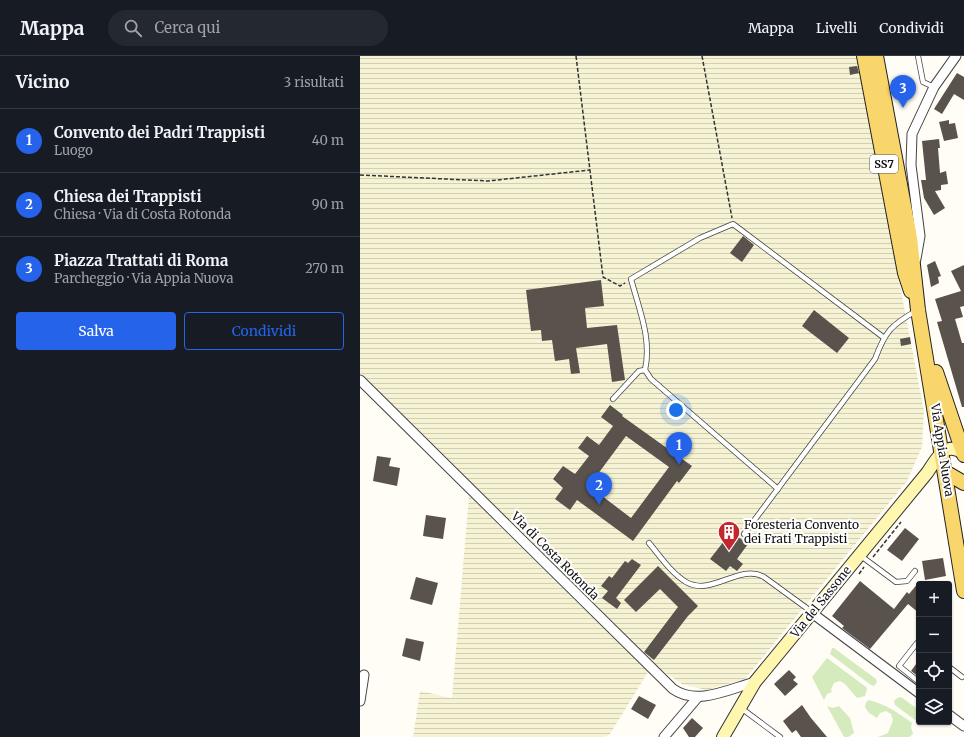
<!DOCTYPE html>
<html lang="it">
<meta charset="utf-8">
<style>
:root{--surface:#171b24;--page:#242831;--text:#f1f3f6;--muted:#9ea1a6;--line:#363941;--accent:#2563eb}
body{margin:0;font-family:Merriweather,serif;background:var(--page);color:var(--text)}
.controls{position:absolute;right:12px;bottom:12px;display:grid;overflow:hidden;border-radius:4px;box-shadow:0 1px 3px #0004}
.controls button{width:36px;height:36px;display:grid;place-items:center;padding:0;border:0;border-bottom:1px solid var(--line);background:var(--surface);color:var(--text);font:20px sans-serif}
.you{position:absolute;left:316px;top:354px;width:14px;height:14px;margin:-10px;border:3px solid #fff;border-radius:50%;background:#1a73e8;box-shadow:0 0 0 6px #1a73e833}
.badge{display:grid;place-items:center;width:26px;height:26px;border-radius:50%;background:var(--accent);color:#fff;font-size:13px;font-weight:700}
.pin{position:absolute;translate:-50% -33px;filter:drop-shadow(0 1px 2px #0008)}
.pin::after{content:'';position:absolute;top:21px;width:14px;height:12px;background:inherit;clip-path:polygon(0 0,100% 0,50% 100%)}
.list{margin:0;padding:0;list-style:none}
h2{display:flex;justify-content:space-between;align-items:center;height:52px;margin:0;padding:0 16px;font-size:17px}
h2 small{font-size:13px;font-weight:400;color:var(--muted)}
.list li{display:grid;grid-template-columns:26px 1fr auto;gap:12px;align-items:center;box-sizing:border-box;height:64px;padding:0 16px;border-top:1px solid var(--line)}
.list b{display:block;font-size:15px;white-space:nowrap}
.list p{margin:0;font-size:13px;white-space:nowrap;color:var(--muted)}
.list em{font-size:13px;font-style:normal;color:var(--muted)}
.actions{display:flex;gap:8px;padding:12px 16px}
.actions a{flex:1;padding:9px 0;border:1px solid var(--accent);border-radius:4px;text-align:center;font-size:14px;color:var(--accent)}
.actions .main{background:var(--accent);color:#fff}
.icon{flex:none;width:22px;height:22px;fill:none;stroke:currentColor;stroke-width:2;stroke-linecap:round;stroke-linejoin:round}
.map{position:relative;flex:none;width:604px;height:681px;overflow:hidden}
header{display:flex;align-items:center;gap:24px;box-sizing:border-box;height:56px;padding:0 20px;background:var(--surface);border-bottom:1px solid var(--line)}
header strong{font-size:19px}
nav{display:flex;gap:22px;margin-inline-start:auto;font-size:14px}
.search{width:280px;height:36px;background:var(--page);display:flex;align-items:center;gap:10px;box-sizing:border-box;padding:0 14px;border-radius:22px;color:var(--muted);font-size:15px}
main{display:flex}
aside{flex:1;background:var(--surface)}
.map>svg:first-child{display:block}
.farmland{fill:url(#farmland-rules)}
.grass{fill:#d5ebbd}
.building{fill:#5a524d;fill-rule:evenodd}
.lines{fill:none;stroke-linecap:round;stroke-linejoin:round}
.lane-casing{stroke:#444;stroke-width:6}
.street-casing{stroke:#444;stroke-width:11}
.secondary-casing{stroke:#333;stroke-width:14}
.primary-casing{stroke:#222;stroke-width:16}
.path{stroke:#333;stroke-width:1.5;stroke-dasharray:4 2;stroke-linecap:butt}
.lane{stroke:#fff;stroke-width:4.5}
.street{stroke:#fff;stroke-width:9}
.secondary{stroke:#fff6b0;stroke-width:12}
.primary{stroke:#f9d66b;stroke-width:14}
.labels{text-anchor:middle;stroke-width:4;stroke-linejoin:round;paint-order:stroke}
.shield{fill:#fff;stroke:#585858;stroke-width:1}
.shield-label{font-size:11px;font-weight:bold;fill:#111}
.street-label{font-size:12px;fill:#111;stroke:#fff}
.poi-label{font-size:12px;fill:#111;stroke:#fff;text-anchor:start}
</style>
<header>
<strong>Mappa</strong>
<div class="search"><svg class="icon" aria-label="search" viewBox="0 0 24 24"><circle cx="10" cy="10" r="6"/><path d="M15 15l6 6"/></svg>Cerca qui</div>
<nav><a>Mappa</a><a>Livelli</a><a>Condividi</a></nav>
</header>
<main>
<aside>
<h2>Vicino<small>3 risultati</small></h2>
<ul class="list">
<li><span class="badge">1</span><div><b>Convento dei Padri Trappisti</b><p>Luogo</p></div><em>40 m</em></li>
<li><span class="badge">2</span><div><b>Chiesa dei Trappisti</b><p>Chiesa · Via di Costa Rotonda</p></div><em>90 m</em></li>
<li><span class="badge">3</span><div><b>Piazza Trattati di Roma</b><p>Parcheggio · Via Appia Nuova</p></div><em>270 m</em></li>
</ul>
<div class="actions"><a class="main">Salva</a><a>Condividi</a></div>
</aside>
<div class="map">
<svg width="604" height="681" viewBox="0 0 604 681">
<defs>
<pattern id="farmland-rules" width="6" height="5" patternUnits="userSpaceOnUse"><rect width="6" height="5" fill="#f6f3d4"/><path d="M0 2.5h6" fill="none" stroke="#d2cfb5"/></pattern>
</defs>
<rect width="100%" height="100%" fill="#fffdf5"/>
<g class="farmland">
<polygon points="0,0 496,0 564,355 562,391 547,425 385,623 346,634 322,628 300,613 0,317"/>
<polygon points="109,440 288,616 250,678 244,681 53,681 60,635 92,642"/>
</g>
<g class="grass">
<polygon points="472,592 474,592 516,623 517,626 514,630 511,629 470,598"/>
<polygon points="467,602 506,631 507,633 505,640 497,642 485,628 480,625 474,627 471,633 472,636 467,638 464,644 452,621"/>
<polygon points="541,641 559,654 559,661 555,664 535,649 534,645 537,642"/>
<path d="M509,644c18,5 28,12 43,23l-1,4 2,7 -4,3h-31l10,-4 5,-13 -2,-6 -5,-3 -6,2 -3,5 -8,-5 -4,-6 1,-5z"/>
<polygon points="467,650 473,652 479,650 490,662 494,677 488,681 484,681"/>
</g>
<g class="building">
<polygon points="497,10 499,17 490,19 489,11"/>
<polygon points="597,17 604,21 604,44 594,38 582,58 574,53"/>
<polygon points="589,64 589,68 595,67 598,82 584,85 579,66"/>
<polygon points="579,83 580,92 578,92 580,117 586,115 588,128 581,129 581,134 575,135 585,152 574,159 564,142 561,124 566,124 562,85"/>
<polygon points="383,180 394,189 382,206 370,197"/>
<polygon points="575,205 581,220 578,221 579,227 571,231 567,209"/>
<polygon points="604,209 604,250 600,251 603,261 595,263 602,287 604,287 604,351 602,351 577,266 582,265 575,243 601,235 591,215"/>
<polygon points="241,224 244,250 225,252 227,272 257,269 265,324 252,326 247,288 216,292 220,317 211,318 209,303 195,305 192,284 182,285 181,274 171,275 166,234"/>
<polygon points="454,254 489,282 477,297 442,270"/>
<polygon points="550,281 551,288 541,290 540,283"/>
<path d="M250,349l13,10 -1,1 70,50 -13,17 -2,-2 -44,60 -56,-41 -7,10 -15,-11 8,-11 -10,-9 10,-13 12,8 14,-18 -11,-8 9,-12 12,9 14,-19 -12,-9zM266,380l43,31 -38,51 -42,-32z"/>
<polygon points="17,400 31,402 29,410 40,412 37,430 13,425"/>
<polygon points="66,459 86,462 83,483 63,480"/>
<polygon points="545,472 559,483 542,505 527,494"/>
<polygon points="371,476 388,488 377,503 383,508 377,515 370,510 366,515 350,503"/>
<polygon points="583,502 586,520 565,524 562,505"/>
<polygon points="272,503 281,509 256,542 261,547 257,553 242,542 248,535 241,530 249,520 252,522 265,505 268,507"/>
<polygon points="298,510 338,550 328,560 294,604 284,596 318,551 300,533 276,556 264,544"/>
<polygon points="56,521 78,527 72,549 50,543"/>
<polygon points="500,525 534,553 547,536 549,538 559,526 559,557 548,548 510,593 482,572 484,570 472,560"/>
<polygon points="46,582 64,586 60,605 42,600"/>
<polygon points="559,604 559,621 551,615"/>
<polygon points="429,614 436,621 433,624 438,628 425,640 414,628"/>
<polygon points="279,640 296,649 288,663 271,653"/>
<polygon points="442,649 451,662 467,681 441,681 436,674 432,677 423,665"/>
<polygon points="332,662 343,672 335,681 329,681 323,672"/>
</g>
<g class="lines">
<g class="lane-casing">
<g id="lane">
<polyline points="558,0 563,26 574,31"/>
<polyline points="253,343 279,315 285,314"/>
<path d="M418,433l-127,-110 -6,-9c7,-31 -6,-61 -14,-91l69,-41 33,-14 150,113"/>
<path d="M384,478l131,-175c10,-27 16,-34 41,-48"/>
<path d="M289,487c11,13 22,30 37,39 26,15 53,-19 78,-5l48,35"/>
<polyline points="501,500 536,526 547,525 555,515"/>
<polyline points="559,588 557,587 539,610 559,626"/>
<polyline points="589,611 602,621"/>
<polyline points="381,652 420,681"/>
</g>
</g>
<g class="street-casing">
<g id="street">
<polyline points="556,203 560,180 551,109 552,78 574,31 596,0"/>
<path d="M0,324l313,309c24,17 56,0 82,-7"/>
<polyline points="452,557 559,637"/>
<polyline points="0,645 4,619"/>
<polyline points="589,659 604,670"/>
<polyline points="304,681 338,641"/>
</g>
</g>
<g class="secondary-casing">
<path id="secondary" d="M363,681l32,-55 172,-209c10,-14 17,-33 36,-20"/>
</g>
<g class="primary-casing">
<g id="primary">
<polyline points="504,0 545,217 551,235"/>
<polyline points="516,0 550,182 558,254 604,535"/>
<polyline points="576,316 604,399"/>
<polyline points="585,416 604,427"/>
</g>
</g>
<g class="path">
<polyline points="216,0 243,221 260,230 265,227"/>
<polyline points="342,0 372,162"/>
<polyline points="532,25 541,30"/>
<polyline points="0,119 128,125 230,114"/>
<polyline points="513,501 541,466"/>
<polyline points="499,518 504,511"/>
</g>
<use href="#lane" class="lane"/>
<use href="#street" class="street"/>
<use href="#secondary" class="secondary"/>
<use href="#primary" class="primary"/>
</g>
<defs>
<g id="building-pin" transform="scale(1.15)"><path d="M0 17L-7.5 6A9.5 9.5 0 1 1 7.5 6Z" fill="#c4262e" stroke="#fff"/><path d="M-4-6H4V6H1V3H-1V6H-4ZM-2.5-4.3h1.7v1.8h-1.7ZM.8-4.3h1.7v1.8H.8ZM-2.5-1h1.7V.8h-1.7ZM.8-1h1.7V.8H.8Z" fill="#fff"/></g>
</defs>
<g fill-rule="evenodd">
<use href="#building-pin" x="369" y="476"/>
</g>
<g class="labels">
<rect class="shield" x="510" y="99" width="28" height="18" rx="3"/>
<g class="shield-label">
<text x="524" y="112">SS7</text>
</g>
<g class="street-label">
<text transform="translate(582 394) rotate(81)" y="4">Via Appia Nuova</text>
<text transform="translate(195 500) rotate(45)" y="4">Via di Costa Rotonda</text>
<text transform="translate(461 546) rotate(-51)" y="4">Via del Sassone</text>
</g>
<g class="poi-label">
<text x="384" y="473">Foresteria Convento<tspan x="384" dy="14">dei Frati Trappisti</tspan></text>
</g>
</g>
</svg>
<div class="controls">
<button>+</button>
<button>−</button>
<button><svg class="icon" aria-label="locate" viewBox="0 0 24 24"><circle cx="12" cy="12" r="6"/><path d="M12 2v4M12 18v4M2 12h4M18 12h4"/></svg></button>
<button><svg class="icon" aria-label="layers" viewBox="0 0 24 24"><path d="M12 4l9 5-9 5-9-5zM3 14l9 5 9-5"/></svg></button>
</div>
<div class="you"></div>
<div class="pin badge" style="left:319px;top:409px">1</div>
<div class="pin badge" style="left:239px;top:449px">2</div>
<div class="pin badge" style="left:543px;top:52px">3</div>
</div>
</main>
